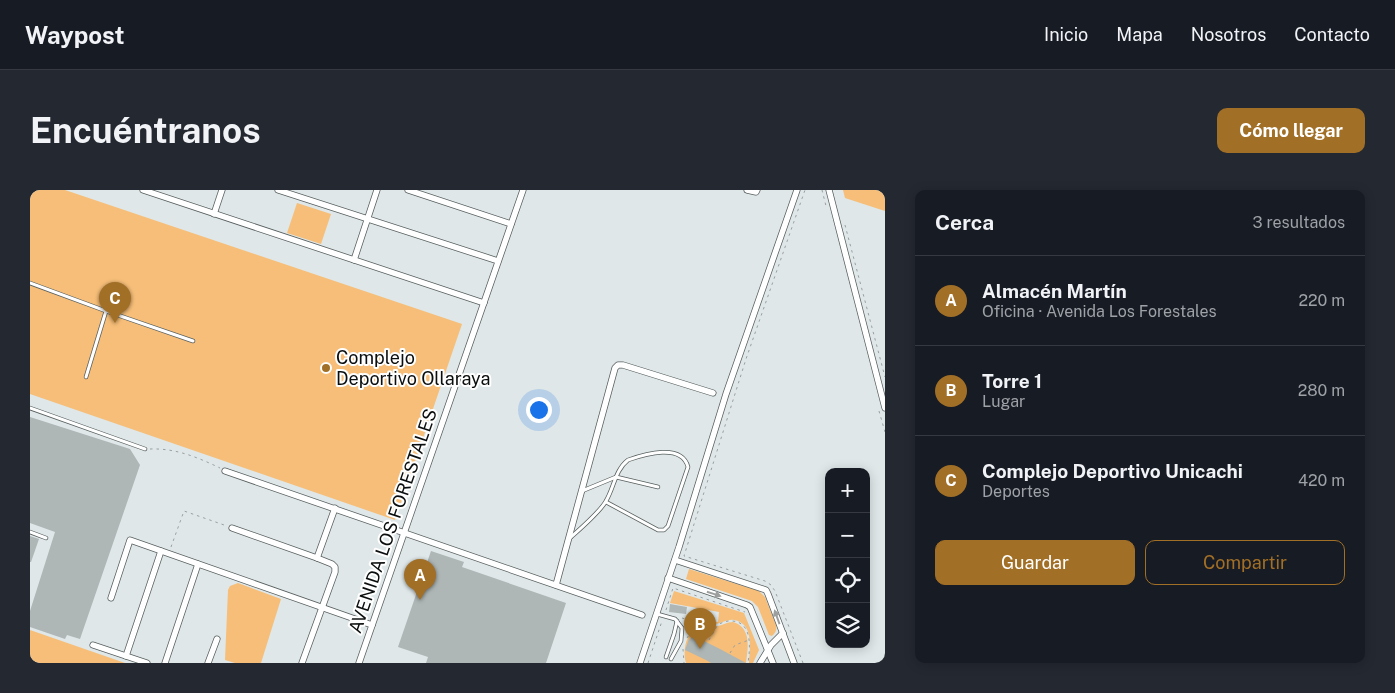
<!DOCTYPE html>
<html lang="es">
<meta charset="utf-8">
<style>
:root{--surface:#171b24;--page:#242831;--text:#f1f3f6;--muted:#9ea1a6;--line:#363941;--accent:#a26f26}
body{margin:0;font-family:"Public Sans",sans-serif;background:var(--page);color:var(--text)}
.controls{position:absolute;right:15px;bottom:15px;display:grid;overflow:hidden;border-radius:10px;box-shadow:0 2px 12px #0003}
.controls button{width:45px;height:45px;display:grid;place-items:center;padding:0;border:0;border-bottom:1px solid var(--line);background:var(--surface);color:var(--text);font:25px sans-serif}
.you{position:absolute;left:508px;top:219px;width:18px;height:18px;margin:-12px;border:4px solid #fff;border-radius:50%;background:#1a73e8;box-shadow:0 0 0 8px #1a73e833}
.badge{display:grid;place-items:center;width:32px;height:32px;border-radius:50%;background:var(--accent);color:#fff;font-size:16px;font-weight:700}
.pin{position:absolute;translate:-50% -41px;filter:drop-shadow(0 1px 2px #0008)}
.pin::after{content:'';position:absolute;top:26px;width:18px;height:15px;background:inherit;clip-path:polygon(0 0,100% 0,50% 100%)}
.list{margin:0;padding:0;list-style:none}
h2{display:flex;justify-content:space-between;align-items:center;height:65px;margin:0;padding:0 20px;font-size:21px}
h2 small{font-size:16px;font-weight:400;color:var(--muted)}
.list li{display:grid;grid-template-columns:32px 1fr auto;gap:15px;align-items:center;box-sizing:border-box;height:90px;padding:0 20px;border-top:1px solid var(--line)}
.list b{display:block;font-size:19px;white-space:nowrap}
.list p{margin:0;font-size:16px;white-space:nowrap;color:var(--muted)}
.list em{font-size:16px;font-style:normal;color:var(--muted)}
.actions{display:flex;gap:10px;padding:15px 20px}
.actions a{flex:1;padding:11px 0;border:1px solid var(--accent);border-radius:10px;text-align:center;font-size:18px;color:var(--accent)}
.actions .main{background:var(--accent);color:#fff}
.icon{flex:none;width:28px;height:28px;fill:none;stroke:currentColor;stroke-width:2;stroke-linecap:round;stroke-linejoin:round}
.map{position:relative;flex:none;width:855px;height:473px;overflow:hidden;border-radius:10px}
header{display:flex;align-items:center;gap:30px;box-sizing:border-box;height:70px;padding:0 25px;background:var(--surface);border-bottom:1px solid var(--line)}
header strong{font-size:24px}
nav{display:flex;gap:28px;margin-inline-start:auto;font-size:18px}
.intro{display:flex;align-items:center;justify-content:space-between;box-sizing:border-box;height:120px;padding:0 30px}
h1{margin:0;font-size:35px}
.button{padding:12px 22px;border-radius:10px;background:var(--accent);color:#fff;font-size:18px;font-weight:700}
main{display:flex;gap:30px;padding:0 30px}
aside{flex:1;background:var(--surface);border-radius:10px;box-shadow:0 2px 12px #0003}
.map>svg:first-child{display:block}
.green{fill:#f6be78}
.building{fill:#aeb6b6}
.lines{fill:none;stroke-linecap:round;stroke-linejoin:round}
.service-casing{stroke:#575e5e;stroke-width:4.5}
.minor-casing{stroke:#575e5e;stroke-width:7}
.path{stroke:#9aa0a1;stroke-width:1;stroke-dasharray:2.5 4;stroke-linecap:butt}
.service{stroke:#fff;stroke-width:3}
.minor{stroke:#fff;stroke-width:5.5}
.oneway{fill:#9d9f9f}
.poi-dot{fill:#a26f26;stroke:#fff;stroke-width:2}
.labels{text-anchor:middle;stroke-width:4;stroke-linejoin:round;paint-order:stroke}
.poi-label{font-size:18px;fill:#0b0e0e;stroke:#fff;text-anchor:start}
.street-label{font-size:18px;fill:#0b0e0e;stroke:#fff}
</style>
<header>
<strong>Waypost</strong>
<nav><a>Inicio</a><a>Mapa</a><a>Nosotros</a><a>Contacto</a></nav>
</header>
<div class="intro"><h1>Encuéntranos</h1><a class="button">Cómo llegar</a></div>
<main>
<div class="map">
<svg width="855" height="473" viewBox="0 0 855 473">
<rect width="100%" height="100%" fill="#dfe7e8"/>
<g class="green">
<polygon points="0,0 35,0 432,134 365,330 0,204"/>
<polygon points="813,0 855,0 855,21 815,8"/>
<polygon points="267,13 301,24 291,54 257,43"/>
<path d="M659,379l70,22 6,6 11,28c1,4 0,8 -4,11l-3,-1 -11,-28 -6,-6 -66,-22z"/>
<polygon points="208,393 251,409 231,473 205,473 195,470 198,400 200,396"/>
<path d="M644,401l70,22 15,37 -6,13h-4c1,-14 5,-40 -15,-43 -7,-1 -13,4 -19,4 -9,0 -19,-3 -27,-5v-2l30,5 1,-10 -49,-9z"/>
<path d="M703,432c19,6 15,26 13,41h-60c-4,-16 1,-35 20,-38 4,0 8,1 12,1 5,-1 9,-4 15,-4z"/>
<polygon points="0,440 95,473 0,473"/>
</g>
<g class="building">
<polygon points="0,227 100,259 110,275 50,449 37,445 35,449 0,437 0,421 25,342 0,333"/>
<polygon points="0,346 9,349 1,372 0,372"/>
<polygon points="401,361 434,372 432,377 536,413 516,473 396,473 398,467 368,457"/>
<polygon points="640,414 657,417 656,424 639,422"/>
<polygon points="662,445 690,459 716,473 681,473 678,471 655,460 659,449 660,450"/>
</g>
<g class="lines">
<g class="service-casing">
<g id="service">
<polyline points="0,93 76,121 163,151"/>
<polyline points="56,187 76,121"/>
<polyline points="0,218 115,259"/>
<polyline points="552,301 586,287 628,297"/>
<polyline points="0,342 16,348"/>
<path d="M540,348c10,-9 30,-26 36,-37 8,-13 9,-31 22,-41 17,-6 54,-17 60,7l-20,59 -4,4h-6l-52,-28"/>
<polyline points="627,424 645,429 652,438 651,451 641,469"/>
<polyline points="636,467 644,444 647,431"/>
</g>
</g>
<g class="minor-casing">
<g id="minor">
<polyline points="113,0 454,113"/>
<polyline points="248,0 468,71"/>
<polyline points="378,0 481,34"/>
<polyline points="717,0 726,2 727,0"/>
<polyline points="799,0 855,218"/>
<polyline points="184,24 192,0"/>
<polyline points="324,70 347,0"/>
<polyline points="195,281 612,425"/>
<polyline points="202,338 287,368 302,374 305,377 305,382 272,473"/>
<polyline points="287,368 305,318"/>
<polyline points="645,370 736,400 738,404 764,473"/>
<polyline points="638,388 717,415 720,417 743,473"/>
<polyline points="526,395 585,178 588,175 593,175 683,203"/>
<polyline points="81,408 100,350 342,435"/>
<polyline points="63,455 117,473"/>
<polyline points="96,466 131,361"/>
<polyline points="135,473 168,374"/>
<polyline points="178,473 187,449"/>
<polyline points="329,473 493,0"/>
<polyline points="610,473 649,357 696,204 767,0"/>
<polyline points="730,473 741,455 753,443"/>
</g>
</g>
<g class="path">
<polyline points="792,0 796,16"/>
<polyline points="815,35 855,187"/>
<polyline points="849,221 855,242"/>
<path d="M120,259c25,-1 47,8 70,19"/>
<polyline points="141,357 154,321 197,336"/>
<polyline points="636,420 643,398 715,422"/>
<path d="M652,428c10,3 21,7 31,7 7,0 12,-5 19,-4 21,1 18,28 16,42"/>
<polyline points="657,448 661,442 671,433"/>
<polyline points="679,450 687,436"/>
<polyline points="653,459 654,473"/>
<polyline points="700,463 705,455 719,450"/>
<polyline points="618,473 632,431"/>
<polyline points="773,473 745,401 741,395 735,391 654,366 716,169 775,0"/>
</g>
<use href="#service" class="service"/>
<use href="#minor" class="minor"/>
</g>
<defs><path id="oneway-solid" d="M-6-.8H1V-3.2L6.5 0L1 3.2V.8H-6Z" transform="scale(1.25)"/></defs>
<g class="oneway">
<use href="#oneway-solid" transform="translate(684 404) rotate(18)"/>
<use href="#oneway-solid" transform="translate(747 427) rotate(-110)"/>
</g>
<circle class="poi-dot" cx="296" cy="178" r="5"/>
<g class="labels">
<g class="poi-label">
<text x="306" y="174">Complejo<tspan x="306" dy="21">Deportivo Ollaraya</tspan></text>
</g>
<g class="street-label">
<text transform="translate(363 331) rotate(-71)" y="6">AVENIDA LOS FORESTALES</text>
</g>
</g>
</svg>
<div class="controls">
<button>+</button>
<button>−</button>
<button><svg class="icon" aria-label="locate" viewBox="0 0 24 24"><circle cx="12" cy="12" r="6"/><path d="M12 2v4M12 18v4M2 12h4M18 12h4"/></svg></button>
<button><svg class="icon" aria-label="layers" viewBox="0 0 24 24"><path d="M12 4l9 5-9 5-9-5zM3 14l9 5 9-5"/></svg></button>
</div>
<div class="you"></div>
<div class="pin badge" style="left:390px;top:410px">A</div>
<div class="pin badge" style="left:670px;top:459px">B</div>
<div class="pin badge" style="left:85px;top:133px">C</div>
</div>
<aside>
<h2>Cerca<small>3 resultados</small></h2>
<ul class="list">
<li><span class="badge">A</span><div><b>Almacén Martín</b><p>Oficina · Avenida Los Forestales</p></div><em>220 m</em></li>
<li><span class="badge">B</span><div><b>Torre 1</b><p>Lugar</p></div><em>280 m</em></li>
<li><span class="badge">C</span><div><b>Complejo Deportivo Unicachi</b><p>Deportes</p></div><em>420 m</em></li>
</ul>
<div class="actions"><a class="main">Guardar</a><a>Compartir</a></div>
</aside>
</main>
